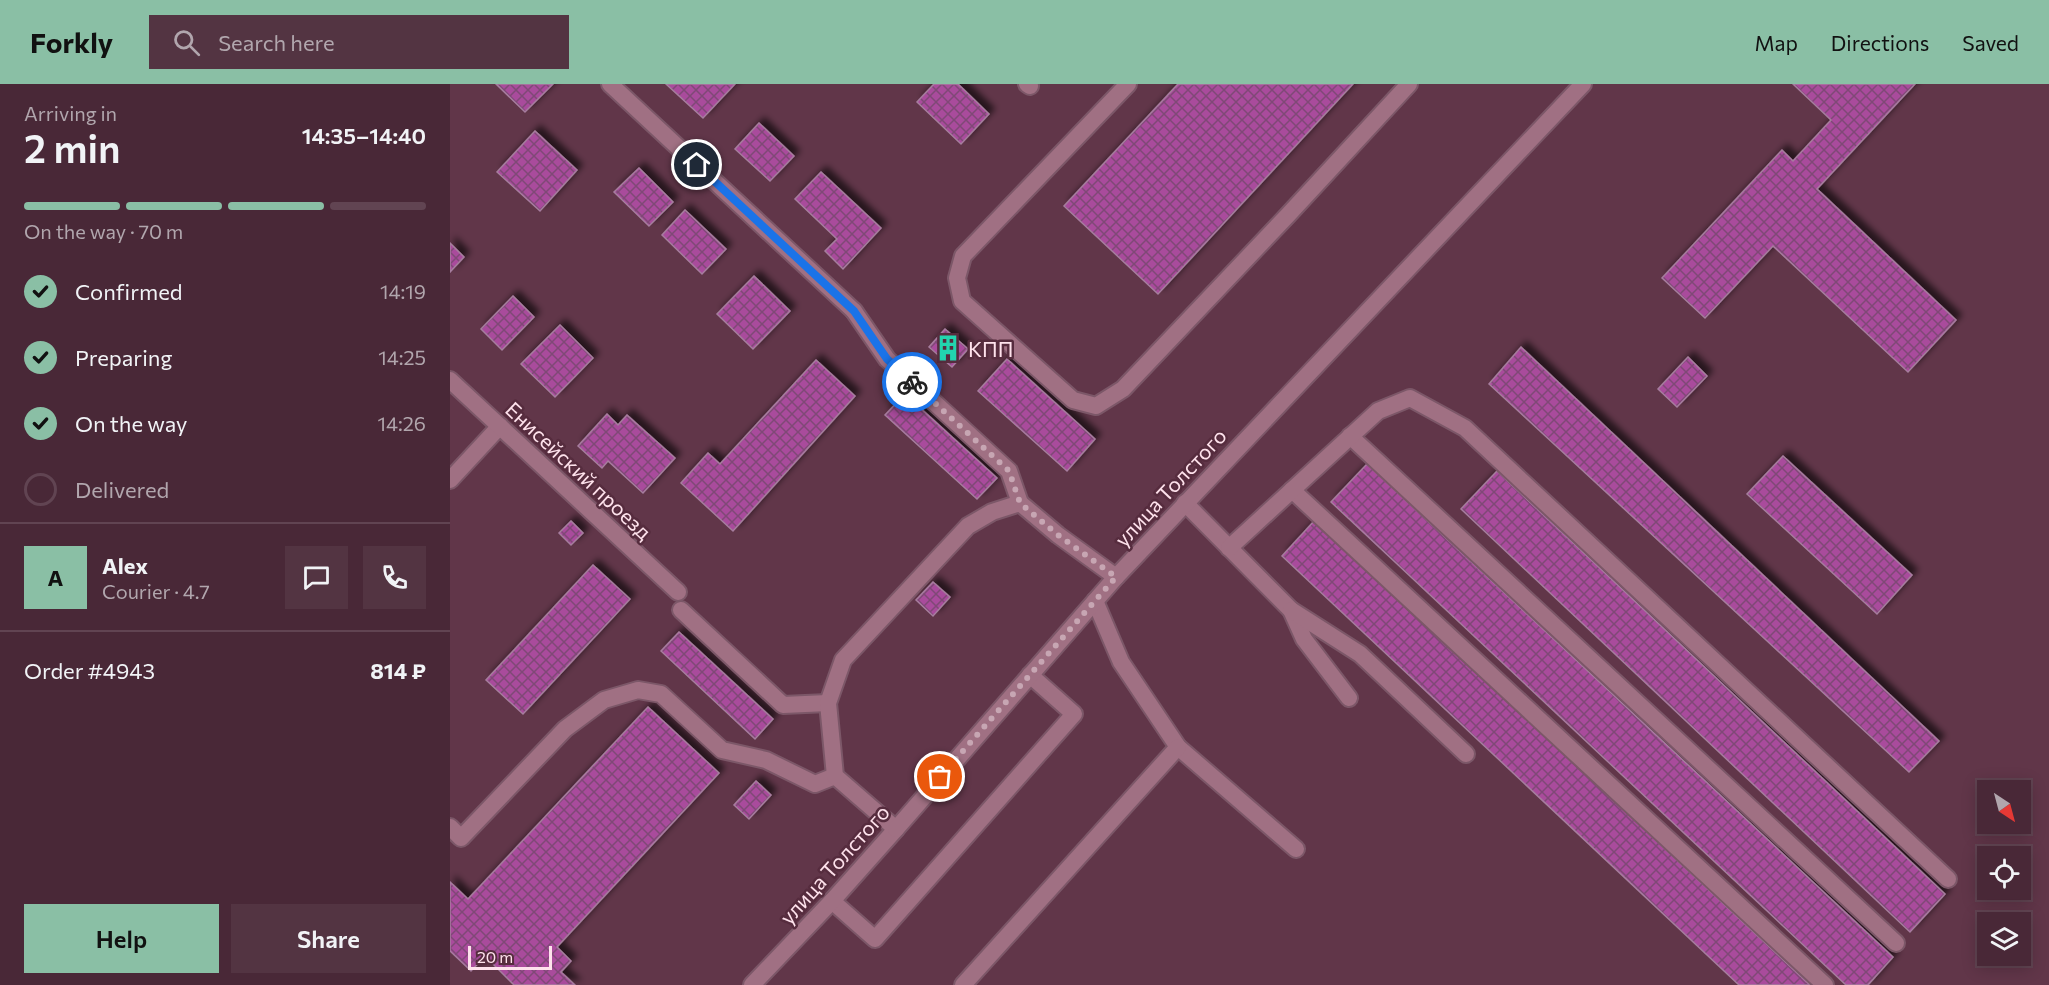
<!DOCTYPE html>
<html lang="en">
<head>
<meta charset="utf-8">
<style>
	:root { --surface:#492837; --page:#533442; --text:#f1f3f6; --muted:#b1a6ad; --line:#614452; --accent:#8abfa5 }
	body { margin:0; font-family:Commissioner,sans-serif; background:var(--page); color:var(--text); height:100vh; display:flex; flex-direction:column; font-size:22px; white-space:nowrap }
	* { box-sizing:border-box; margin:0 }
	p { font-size:20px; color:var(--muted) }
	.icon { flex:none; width:33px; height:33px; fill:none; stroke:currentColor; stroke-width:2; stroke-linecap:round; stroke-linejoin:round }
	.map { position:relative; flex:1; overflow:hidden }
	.panel { display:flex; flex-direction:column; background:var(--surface); width:450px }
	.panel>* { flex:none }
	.needle { width:39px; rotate:144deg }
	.controls { position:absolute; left:1527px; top:696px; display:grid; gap:12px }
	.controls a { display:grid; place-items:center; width:54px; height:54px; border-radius:0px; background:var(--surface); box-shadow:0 3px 15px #0003,0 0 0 2px var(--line); font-size:30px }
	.scale { position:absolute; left:18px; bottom:15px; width:84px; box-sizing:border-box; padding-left:6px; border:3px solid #fee2ec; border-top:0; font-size:16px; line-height:21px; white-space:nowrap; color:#fee2ec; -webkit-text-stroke:4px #562c3e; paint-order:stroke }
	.pin { position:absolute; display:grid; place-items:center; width:51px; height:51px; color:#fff; margin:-26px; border:3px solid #fff; border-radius:50%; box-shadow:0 2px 6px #0007 }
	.courier { position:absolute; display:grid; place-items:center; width:60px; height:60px; margin:-30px; border:4px solid #1a73e8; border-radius:50%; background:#fff; color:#222; box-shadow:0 2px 8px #0007 }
	.head em { font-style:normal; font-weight:600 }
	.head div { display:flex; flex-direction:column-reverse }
	.head { display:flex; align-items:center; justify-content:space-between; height:102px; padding:0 24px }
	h1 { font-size:39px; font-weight:600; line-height:45px }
	.bar { display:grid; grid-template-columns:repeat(4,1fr); gap:9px 6px; align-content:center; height:72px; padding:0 24px }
	.bar i { height:8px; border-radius:4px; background:var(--line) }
	.bar .selected { background:var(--accent) }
	.bar p { grid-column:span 4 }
	.line { display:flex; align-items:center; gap:15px; padding:0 24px; border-top:2px solid var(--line) }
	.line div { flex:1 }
	.round { display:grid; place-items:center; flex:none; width:63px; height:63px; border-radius:0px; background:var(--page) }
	ol { padding:0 24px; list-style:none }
	li { display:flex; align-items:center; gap:18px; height:66px }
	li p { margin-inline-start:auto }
	li .icon { padding:6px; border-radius:50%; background:var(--accent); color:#111; stroke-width:4 }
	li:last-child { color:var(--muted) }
	li i { width:33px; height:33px; border:3px solid var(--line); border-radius:50% }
	.cta { display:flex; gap:12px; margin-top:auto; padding:12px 24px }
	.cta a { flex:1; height:69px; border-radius:0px; background:var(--accent); color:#111; font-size:24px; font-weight:600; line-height:69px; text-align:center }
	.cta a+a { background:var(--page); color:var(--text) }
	header { display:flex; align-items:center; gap:36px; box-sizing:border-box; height:84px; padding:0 30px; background:var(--accent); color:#111 }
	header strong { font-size:28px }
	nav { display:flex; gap:33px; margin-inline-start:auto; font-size:21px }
	.search { width:420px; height:54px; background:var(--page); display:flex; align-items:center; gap:15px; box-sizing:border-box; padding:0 21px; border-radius:0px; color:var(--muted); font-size:22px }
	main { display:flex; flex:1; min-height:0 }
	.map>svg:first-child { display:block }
</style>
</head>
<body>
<header>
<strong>Forkly</strong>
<div class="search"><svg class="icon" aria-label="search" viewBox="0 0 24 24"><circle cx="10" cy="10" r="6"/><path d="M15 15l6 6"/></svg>Search here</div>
<nav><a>Map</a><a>Directions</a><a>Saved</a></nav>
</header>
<main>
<section class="panel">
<div class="head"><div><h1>2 min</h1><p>Arriving in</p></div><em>14:35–14:40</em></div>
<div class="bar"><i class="selected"></i><i class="selected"></i><i class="selected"></i><i></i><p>On the way · 70 m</p></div>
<ol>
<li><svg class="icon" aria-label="check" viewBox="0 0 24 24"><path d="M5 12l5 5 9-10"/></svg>Confirmed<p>14:19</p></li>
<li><svg class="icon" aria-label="check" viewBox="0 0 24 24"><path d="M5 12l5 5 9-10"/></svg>Preparing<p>14:25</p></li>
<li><svg class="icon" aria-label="check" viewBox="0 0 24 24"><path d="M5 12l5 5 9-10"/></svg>On the way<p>14:26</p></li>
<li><i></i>Delivered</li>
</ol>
<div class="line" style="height:108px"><b class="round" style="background:var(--accent);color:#111">A</b><div><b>Alex</b><p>Courier · 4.7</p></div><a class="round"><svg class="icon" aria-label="chat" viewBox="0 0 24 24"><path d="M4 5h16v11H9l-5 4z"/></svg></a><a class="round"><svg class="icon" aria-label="phone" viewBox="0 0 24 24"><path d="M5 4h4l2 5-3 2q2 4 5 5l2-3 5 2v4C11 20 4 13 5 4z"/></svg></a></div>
<div class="line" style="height:78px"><div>Order #4943</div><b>814 ₽</b></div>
<div class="cta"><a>Help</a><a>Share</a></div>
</section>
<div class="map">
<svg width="1599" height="901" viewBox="0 0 1599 901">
	<defs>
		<pattern id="building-cross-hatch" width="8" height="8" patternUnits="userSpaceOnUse" patternTransform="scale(1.5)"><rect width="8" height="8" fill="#a94c9c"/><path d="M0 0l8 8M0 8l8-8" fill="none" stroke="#7f4876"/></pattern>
		<filter id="shadow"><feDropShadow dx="5.5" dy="-5.5" stdDeviation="3" flood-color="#0009"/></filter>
	</defs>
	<rect width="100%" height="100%" fill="#613649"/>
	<g fill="url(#building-cross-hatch)" stroke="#a67d9e" stroke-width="1.5" filter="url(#shadow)">
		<polygon points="46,0 103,0 75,28"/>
		<polygon points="216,0 285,0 253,34"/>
		<polygon points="484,0 508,0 539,30 511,60 467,18"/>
		<polygon points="728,0 903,0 708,210 614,122"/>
		<polygon points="1343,0 1465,0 1367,105 1506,236 1458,288 1323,162 1255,234 1212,194 1332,66 1343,77 1381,36"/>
		<polygon points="309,39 344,72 320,97 285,65"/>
		<polygon points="85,47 127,86 90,127 47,88"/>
		<polygon points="189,84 223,118 199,142 164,108"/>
		<polygon points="371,88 431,144 393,185 375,167 387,155 345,115"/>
		<polygon points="235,126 276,165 252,190 212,151"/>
		<polygon points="0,159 14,173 0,188"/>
		<polygon points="304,192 340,227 303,265 267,230"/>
		<polygon points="63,212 84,233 52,266 31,245"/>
		<polygon points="110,241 143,274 105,313 71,280"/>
		<polygon points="495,245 518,265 502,283 479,263"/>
		<polygon points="1071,263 1489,657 1459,688 1039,300"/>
		<polygon points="1238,273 1257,292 1227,323 1208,305"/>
		<polygon points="557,275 645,355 617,387 528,307"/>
		<polygon points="366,276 405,312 283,447 231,399 258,369 270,380"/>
		<polygon points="455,310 547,394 527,415 435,331"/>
		<polygon points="157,330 168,341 177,331 225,374 193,409 158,377 152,384 128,362"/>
		<polygon points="1333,372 1462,491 1427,530 1297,410"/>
		<polygon points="917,380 1443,873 1418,901 1396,901 881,418"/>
		<polygon points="1047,387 1495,810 1460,848 1011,425"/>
		<polygon points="865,436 1360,901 1289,901 832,472"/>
		<polygon points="121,437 133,449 121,461 109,449"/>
		<polygon points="143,481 180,515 73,630 36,596"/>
		<polygon points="483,498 500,513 483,532 466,516"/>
		<polygon points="229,548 323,635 305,655 211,567"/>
		<polygon points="198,623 269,689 107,863 121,877 111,888 125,901 64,901 35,872 21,887 0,867 0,798 18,815"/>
		<polygon points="306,697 321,711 299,735 284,721"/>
	</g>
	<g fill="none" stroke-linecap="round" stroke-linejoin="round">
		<g stroke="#7c5768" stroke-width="20">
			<g id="service">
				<polyline points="678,0 513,172 507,194 512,217 623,316 646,322 673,305 838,131 959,0"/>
				<polyline points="404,227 437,275 559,387 570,419"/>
				<polyline points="900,352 1446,859"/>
				<polyline points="0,396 50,342"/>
				<polyline points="842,406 1375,901"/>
				<polyline points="735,419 841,526 854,555 899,614"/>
				<polyline points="779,464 928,327 960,314 1015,344 1498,795"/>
				<polyline points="645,517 671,578 728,663 846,765"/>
				<polyline points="231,526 333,621 378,619"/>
				<polyline points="841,526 910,570 1016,670"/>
				<polyline points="0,743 11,754 115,645 154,616 188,606 211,610 272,666 316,676 365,700 385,692"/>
				<polyline points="382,817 425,855 624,630 580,591"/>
				<polyline points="302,901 382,817 446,745 385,692 378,619 393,576 518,442 542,428 570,419 608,451 666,493"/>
				<polyline points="513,901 728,663"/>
			</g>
		</g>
		<g stroke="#7c5768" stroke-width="20">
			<g id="minor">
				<polyline points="160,0 404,227"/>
				<polyline points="577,0 580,2"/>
				<polyline points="0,296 228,508"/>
				<polyline points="446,745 666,493 1133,0"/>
			</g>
		</g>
		<use href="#service" stroke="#a07083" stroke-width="16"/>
		<use href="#minor" stroke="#a07083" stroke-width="16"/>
	</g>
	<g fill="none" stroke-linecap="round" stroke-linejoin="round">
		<polyline stroke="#c7a6b3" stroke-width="6" stroke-dasharray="0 10.8" points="462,298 559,387 570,419 608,451 666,493 490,693"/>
		<polyline stroke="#1a73e8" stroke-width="8" points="247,81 404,227 437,275 462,298"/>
	</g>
	<defs>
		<g id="building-bare" transform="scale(2.07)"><path d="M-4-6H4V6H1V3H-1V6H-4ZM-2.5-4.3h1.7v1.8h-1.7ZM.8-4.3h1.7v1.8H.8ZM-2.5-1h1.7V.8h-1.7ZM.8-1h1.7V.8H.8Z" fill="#22d5af" stroke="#562c3e" stroke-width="2.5" paint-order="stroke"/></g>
	</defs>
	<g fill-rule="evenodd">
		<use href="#building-bare" x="498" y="264"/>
	</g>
	<g text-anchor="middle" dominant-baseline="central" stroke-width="5" stroke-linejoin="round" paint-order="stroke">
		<g font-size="21" fill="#fee2ec" stroke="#562c3e" text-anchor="start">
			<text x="518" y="264">КПП</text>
		</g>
		<g font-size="21" fill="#fee2ec" stroke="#562c3e">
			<text transform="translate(129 386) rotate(43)">Енисейский проезд</text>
			<text transform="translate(720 403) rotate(-47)">улица Толстого</text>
			<text transform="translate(384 780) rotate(-48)">улица Толстого</text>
		</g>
	</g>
</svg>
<div class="controls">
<a><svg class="needle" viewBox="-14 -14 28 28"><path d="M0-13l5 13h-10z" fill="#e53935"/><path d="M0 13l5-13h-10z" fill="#b1a6ad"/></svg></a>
<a><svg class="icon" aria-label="locate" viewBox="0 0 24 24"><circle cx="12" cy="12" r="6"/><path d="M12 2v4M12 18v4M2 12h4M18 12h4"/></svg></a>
<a><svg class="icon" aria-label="layers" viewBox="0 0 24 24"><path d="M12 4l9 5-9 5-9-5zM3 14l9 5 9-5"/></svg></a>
</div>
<div class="scale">20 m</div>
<div class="pin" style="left:490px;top:693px;background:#ea580c"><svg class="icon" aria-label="bag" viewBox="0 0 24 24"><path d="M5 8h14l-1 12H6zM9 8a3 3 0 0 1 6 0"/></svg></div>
<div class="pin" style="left:247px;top:81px;background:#1f2937"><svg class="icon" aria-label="home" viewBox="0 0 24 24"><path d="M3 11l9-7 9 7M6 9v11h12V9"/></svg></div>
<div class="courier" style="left:462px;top:298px"><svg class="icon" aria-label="bike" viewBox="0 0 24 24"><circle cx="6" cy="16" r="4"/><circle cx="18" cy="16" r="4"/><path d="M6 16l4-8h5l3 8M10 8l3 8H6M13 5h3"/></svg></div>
</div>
</main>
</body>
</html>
